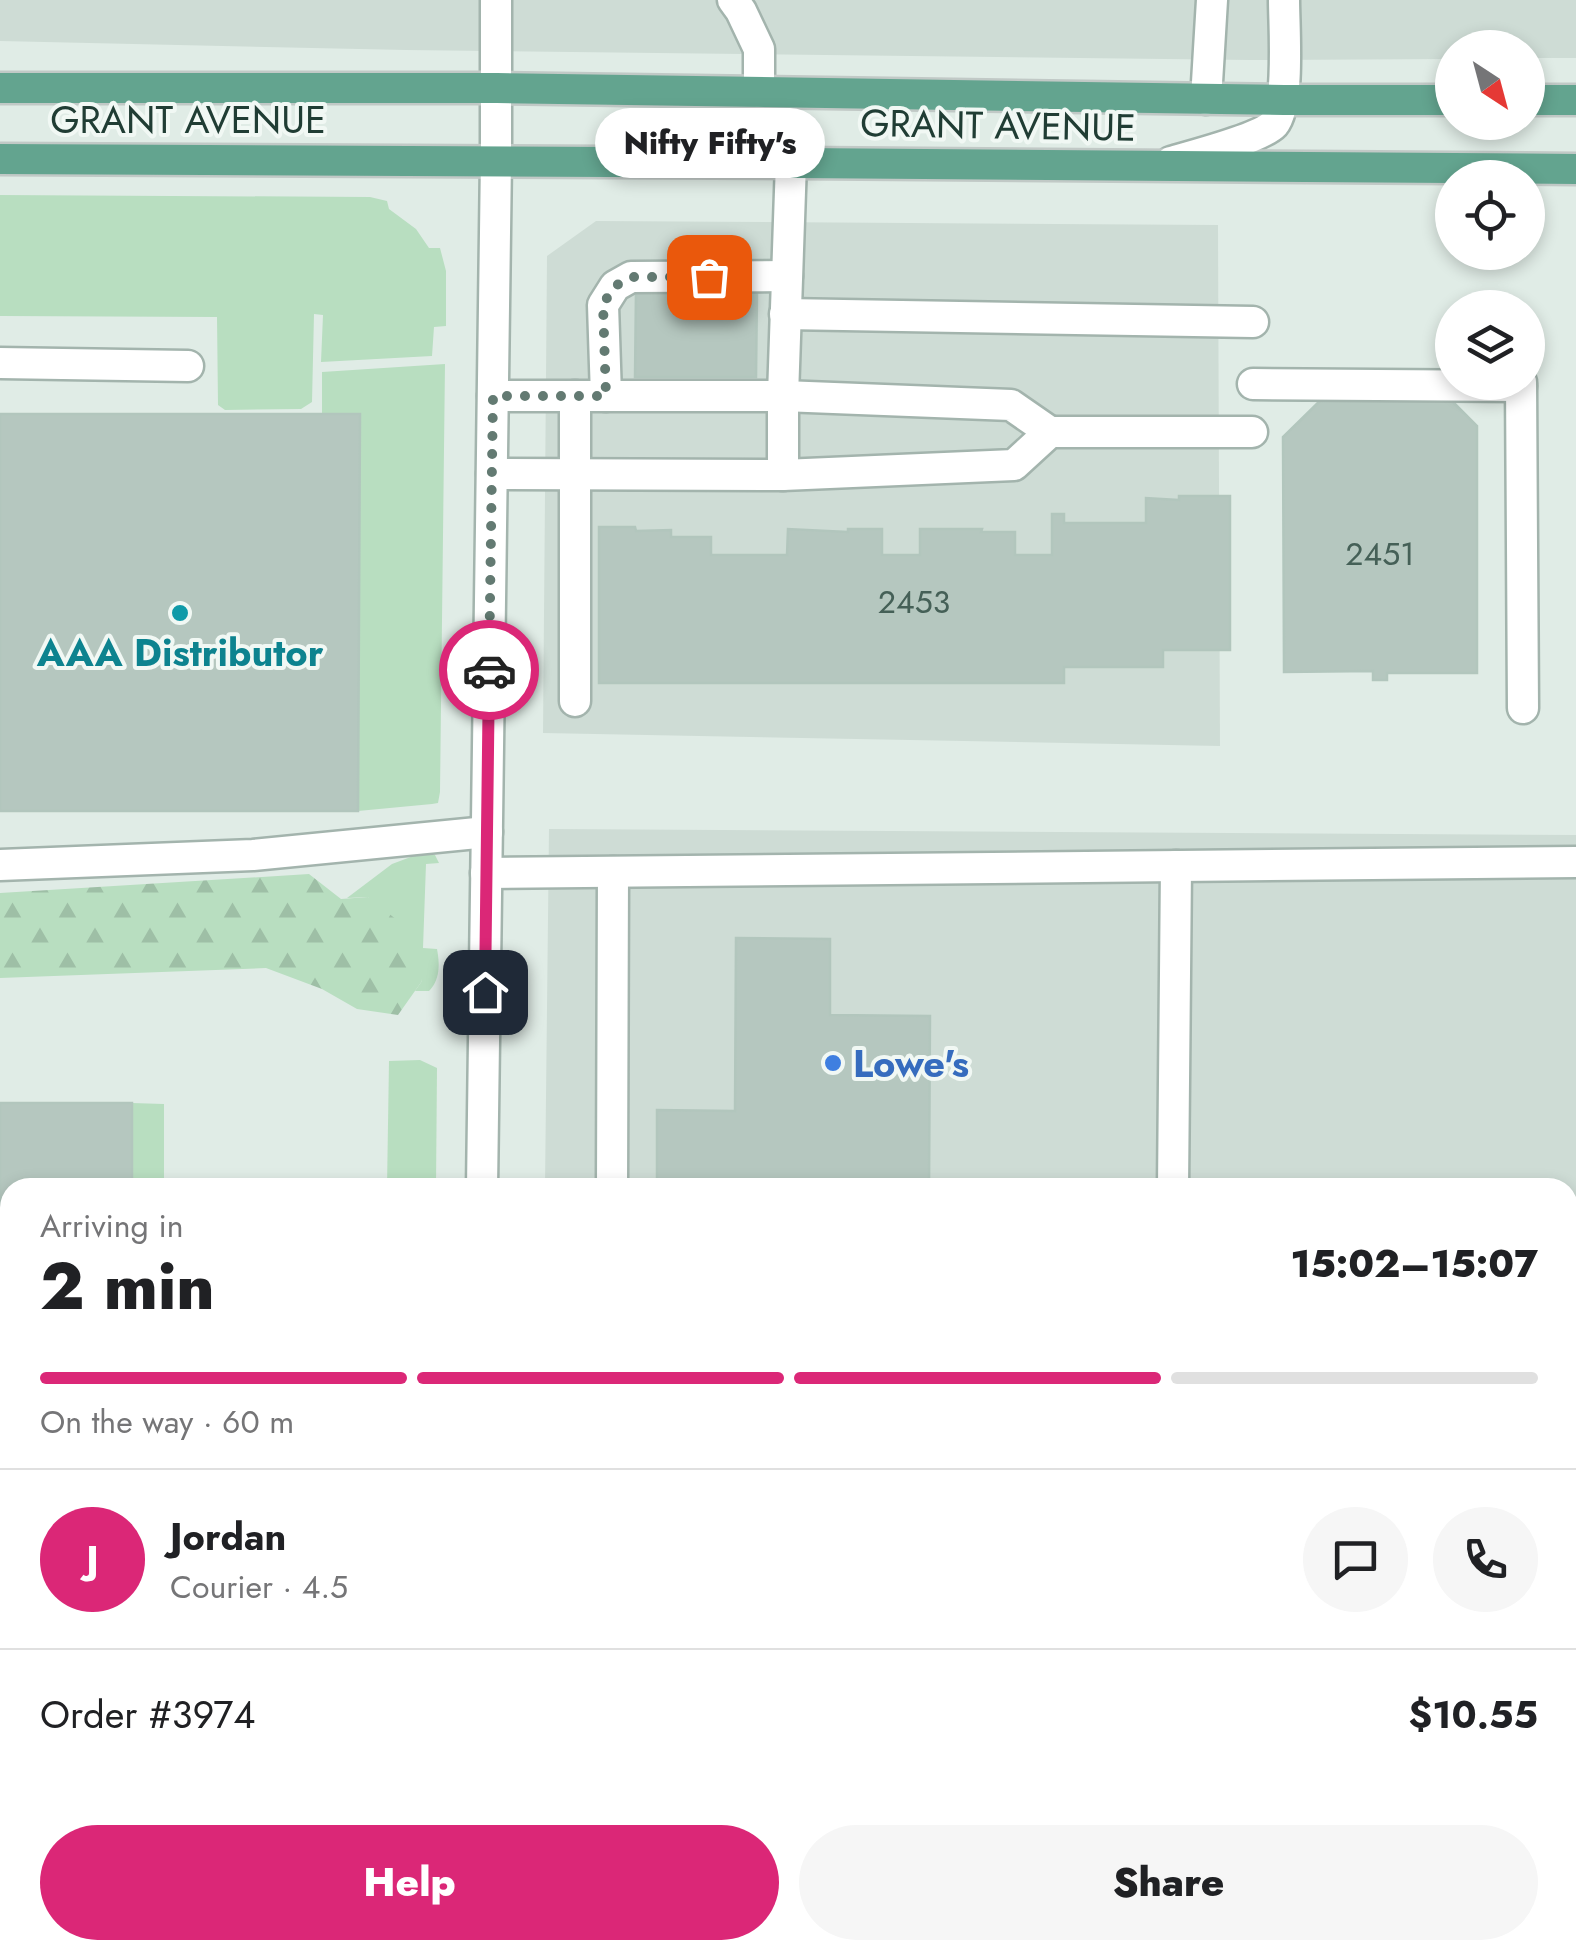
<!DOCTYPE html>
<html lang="en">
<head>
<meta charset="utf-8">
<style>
	:root { --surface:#fff; --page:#f6f6f6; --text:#202124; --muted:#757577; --line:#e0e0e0; --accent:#db2777 }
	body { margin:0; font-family:Jost,sans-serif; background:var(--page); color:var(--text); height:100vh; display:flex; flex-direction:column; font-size:38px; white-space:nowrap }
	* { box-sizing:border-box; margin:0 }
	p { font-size:32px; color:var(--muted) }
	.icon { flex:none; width:55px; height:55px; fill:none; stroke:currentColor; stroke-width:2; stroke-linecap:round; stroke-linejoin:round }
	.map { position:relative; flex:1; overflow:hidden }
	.side { position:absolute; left:0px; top:1178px; width:1578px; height:782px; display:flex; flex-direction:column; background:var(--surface); border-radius:30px 30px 0 0; box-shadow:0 5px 15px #0003 }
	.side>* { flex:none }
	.needle { width:65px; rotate:144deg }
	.fabs { position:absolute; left:1435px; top:30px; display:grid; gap:20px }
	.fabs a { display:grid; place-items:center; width:110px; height:110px; border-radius:50%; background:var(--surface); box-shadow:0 5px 15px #0003; font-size:50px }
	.pin { position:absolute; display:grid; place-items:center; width:85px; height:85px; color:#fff; margin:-42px; border-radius:20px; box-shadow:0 5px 15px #0006 }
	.courier { position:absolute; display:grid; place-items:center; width:100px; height:100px; margin:-50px; border:8px solid #db2777; border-radius:50%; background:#fff; color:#222; box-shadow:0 2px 12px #0007 }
	.bubble { position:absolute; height:70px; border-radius:35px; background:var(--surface); box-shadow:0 5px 15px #0003; font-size:32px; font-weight:800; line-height:70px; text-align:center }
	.summary em { font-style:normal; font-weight:800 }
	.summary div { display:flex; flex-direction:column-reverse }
	.summary { display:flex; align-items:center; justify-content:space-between; height:170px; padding:0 40px }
	h1 { font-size:65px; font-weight:800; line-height:75px }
	.bar { display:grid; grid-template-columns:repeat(4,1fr); gap:15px 10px; align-content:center; height:120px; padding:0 40px }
	.bar i { height:12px; border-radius:8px; background:var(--line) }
	.bar .active { background:var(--accent) }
	.bar p { grid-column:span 4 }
	.line { display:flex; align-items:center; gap:25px; padding:0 40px; border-top:2px solid var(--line) }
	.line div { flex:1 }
	.round { display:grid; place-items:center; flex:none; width:105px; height:105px; border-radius:52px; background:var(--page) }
	.button { display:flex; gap:20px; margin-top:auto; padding:20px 40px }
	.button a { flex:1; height:115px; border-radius:60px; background:var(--accent); color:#fff; font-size:40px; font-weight:800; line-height:115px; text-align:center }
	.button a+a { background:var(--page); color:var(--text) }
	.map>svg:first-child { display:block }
</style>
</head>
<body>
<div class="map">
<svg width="1576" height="1958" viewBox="0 0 1576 1958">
	<defs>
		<pattern id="forest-firs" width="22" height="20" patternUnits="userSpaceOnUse" patternTransform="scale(2.5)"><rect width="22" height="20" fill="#b8dec0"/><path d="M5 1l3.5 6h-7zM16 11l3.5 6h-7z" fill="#9ebfa6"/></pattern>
	</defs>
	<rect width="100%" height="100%" fill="#e0ece6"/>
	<g fill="#cedcd5">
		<polygon points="0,0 1576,0 1576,58 1528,58 1528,48 1452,48 1452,59 1250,60 406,50 0,41"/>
		<polygon points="596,221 1218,225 1220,746 543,733 547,256"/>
		<polygon points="549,829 1576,835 1576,1958 537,1958 537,1950 1568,1950 1568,1188 545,1187"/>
	</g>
	<g fill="#b8dec0">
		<polygon points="0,195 370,197 387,201 389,209 416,229 429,248 440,248 446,271 446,326 434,327 432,356 321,362 323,315 314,314 312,402 301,409 225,410 218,405 217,317 0,316"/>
		<polygon points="445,364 440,792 438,803 432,804 358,811 360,414 322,414 322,372"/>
		<path d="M 416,855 L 435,855 L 439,863 L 426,864 L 423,948 L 437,949 C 440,965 440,980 429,991 L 415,991 L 422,981 L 368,897 L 347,898 L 392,864 Z"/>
		<polygon points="420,1060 437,1068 436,1187 387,1187 389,1061"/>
		<polygon points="132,1103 164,1104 164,1187 132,1188"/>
		<rect x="320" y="1950" width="109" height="8"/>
	</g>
	<polygon fill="url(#forest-firs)" points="309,874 341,899 368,897 402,924 422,981 398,1015 357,1009 322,989 266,968 0,978 0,893"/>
	<g fill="#b5c7bf" stroke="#b2c6bd" stroke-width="2.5">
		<polygon points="636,291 757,292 756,377 635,377"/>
		<polygon points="1440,389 1477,426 1477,673 1387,673 1387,680 1373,680 1373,671 1284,672 1283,437 1331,390"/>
		<polygon points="0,414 360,414 358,811 0,811"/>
		<polygon points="1179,496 1230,496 1230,650 1163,650 1163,667 1064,667 1064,683 599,683 599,527 635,527 636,531 671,530 671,537 711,537 711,555 787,555 788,529 848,532 848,529 882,529 882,555 920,555 920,529 982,529 981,532 1015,532 1015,555 1052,555 1052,514 1064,514 1064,523 1146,523 1146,498 1179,500"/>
		<polygon points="736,938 830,939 830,1015 930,1016 929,1188 657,1188 657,1110 735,1111"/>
		<polygon points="0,1103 132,1103 132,1188 10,1188 10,1447 0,1447"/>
		<polygon points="0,1765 10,1765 10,1950 154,1950 154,1958 0,1958"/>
		<rect x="728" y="1950" width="374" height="8"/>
	</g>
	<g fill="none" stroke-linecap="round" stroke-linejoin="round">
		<g stroke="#a3b4ad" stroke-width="35">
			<g id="minor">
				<polyline points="733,0 741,11 759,49 759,92"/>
				<polyline points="1206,99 1212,0"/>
				<path d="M 1171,162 C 1192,156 1261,138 1274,124 C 1290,105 1284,27 1284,0"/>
				<polyline points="785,314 1253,322"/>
				<polyline points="0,363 188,366"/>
				<polyline points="1521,382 1523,708"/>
				<polyline points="1253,384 1521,386"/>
				<polyline points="493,396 783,396 1011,405 1050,432"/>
				<polyline points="575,396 575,701"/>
				<polyline points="606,396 603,305 615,286 631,277 787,276"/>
				<polyline points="492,474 783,475 1014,465 1050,432 1252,432"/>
				<polyline points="783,475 783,396 791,162"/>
				<polyline points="0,865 253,855 487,832"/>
				<polyline points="486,873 1576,862"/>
				<polyline points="482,1188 496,159 496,0"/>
				<polyline points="612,1188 613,872"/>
				<polyline points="1173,1188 1176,866"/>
				<polyline points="0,1601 10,1601"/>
				<polyline points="0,1693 10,1693"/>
				<polyline points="479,1958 479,1950"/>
				<polyline points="607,1958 608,1950"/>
				<polyline points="1132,1958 1132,1950"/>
				<polyline points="1196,1958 1196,1950"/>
			</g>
		</g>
		<g stroke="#c1c9c6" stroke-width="35">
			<g id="major">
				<polyline points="0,88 497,88 1284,100 1452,100"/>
				<polyline points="1528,100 1576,100"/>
				<path d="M 0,159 C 525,158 1051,167 1576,169"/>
			</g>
		</g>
		<use href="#minor" stroke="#fff" stroke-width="30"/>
		<use href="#major" stroke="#63a48f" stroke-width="30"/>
	</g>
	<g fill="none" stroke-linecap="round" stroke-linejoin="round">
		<polyline stroke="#637a72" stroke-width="10" stroke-dasharray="0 18" points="489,670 493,396 606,396 603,304 615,286 632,277 709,277"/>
		<polyline stroke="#db2777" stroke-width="12" points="485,992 489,670"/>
	</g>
	<circle fill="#0f9aa8" stroke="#f1f8f4" stroke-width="4" cx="180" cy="613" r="10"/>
	<circle fill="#3f7fe0" stroke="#f1f8f4" stroke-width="4" cx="833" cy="1063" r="10"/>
	<g text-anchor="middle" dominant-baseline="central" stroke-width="8" stroke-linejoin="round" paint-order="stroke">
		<g font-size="32" fill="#456057">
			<text x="1380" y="554">2451</text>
			<text x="914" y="602">2453</text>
		</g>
		<g font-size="38" fill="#203d34" stroke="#f1f8f4">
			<text x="188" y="119">GRANT AVENUE</text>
			<text transform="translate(998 125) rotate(1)">GRANT AVENUE</text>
		</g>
		<g font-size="38" font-weight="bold" fill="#0d838f" stroke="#f1f8f4">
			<text x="180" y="652">AAA Distributor</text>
		</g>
		<g font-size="38" font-weight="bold" fill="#366cbe" stroke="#f1f8f4" text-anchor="start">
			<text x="853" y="1063">Lowe's</text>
		</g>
	</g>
</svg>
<div class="fabs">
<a><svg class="needle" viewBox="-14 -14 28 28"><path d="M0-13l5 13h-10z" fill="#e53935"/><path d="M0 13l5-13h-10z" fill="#757577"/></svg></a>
<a><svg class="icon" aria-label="locate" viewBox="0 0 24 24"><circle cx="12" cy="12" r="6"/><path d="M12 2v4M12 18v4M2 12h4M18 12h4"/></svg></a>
<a><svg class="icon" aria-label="layers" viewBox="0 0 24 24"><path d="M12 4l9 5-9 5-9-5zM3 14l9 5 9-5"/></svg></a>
</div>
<div class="pin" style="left:709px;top:277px;background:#ea580c"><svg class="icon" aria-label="bag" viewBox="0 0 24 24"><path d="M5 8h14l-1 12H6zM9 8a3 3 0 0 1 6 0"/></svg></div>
<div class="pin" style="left:485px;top:992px;background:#1f2937"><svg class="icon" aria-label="home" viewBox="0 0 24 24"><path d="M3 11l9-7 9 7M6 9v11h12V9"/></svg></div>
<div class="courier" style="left:489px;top:670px"><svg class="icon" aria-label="car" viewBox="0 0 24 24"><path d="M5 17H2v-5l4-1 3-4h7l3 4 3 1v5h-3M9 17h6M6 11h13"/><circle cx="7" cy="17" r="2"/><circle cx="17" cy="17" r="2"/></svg></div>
<div class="bubble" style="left:595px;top:108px;width:230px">Nifty Fifty's</div>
<section class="side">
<div class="summary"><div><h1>2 min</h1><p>Arriving in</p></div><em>15:02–15:07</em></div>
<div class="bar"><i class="active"></i><i class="active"></i><i class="active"></i><i></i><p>On the way · 60 m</p></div>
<div class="line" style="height:180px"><b class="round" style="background:var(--accent);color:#fff">J</b><div><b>Jordan</b><p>Courier · 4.5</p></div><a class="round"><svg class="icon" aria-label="chat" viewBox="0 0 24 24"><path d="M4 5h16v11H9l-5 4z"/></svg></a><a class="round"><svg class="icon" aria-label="phone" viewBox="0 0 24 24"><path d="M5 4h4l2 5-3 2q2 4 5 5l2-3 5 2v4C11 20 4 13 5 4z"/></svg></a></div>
<div class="line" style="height:130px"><div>Order #3974</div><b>$10.55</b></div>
<div class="button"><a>Help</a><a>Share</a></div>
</section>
</div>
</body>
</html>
